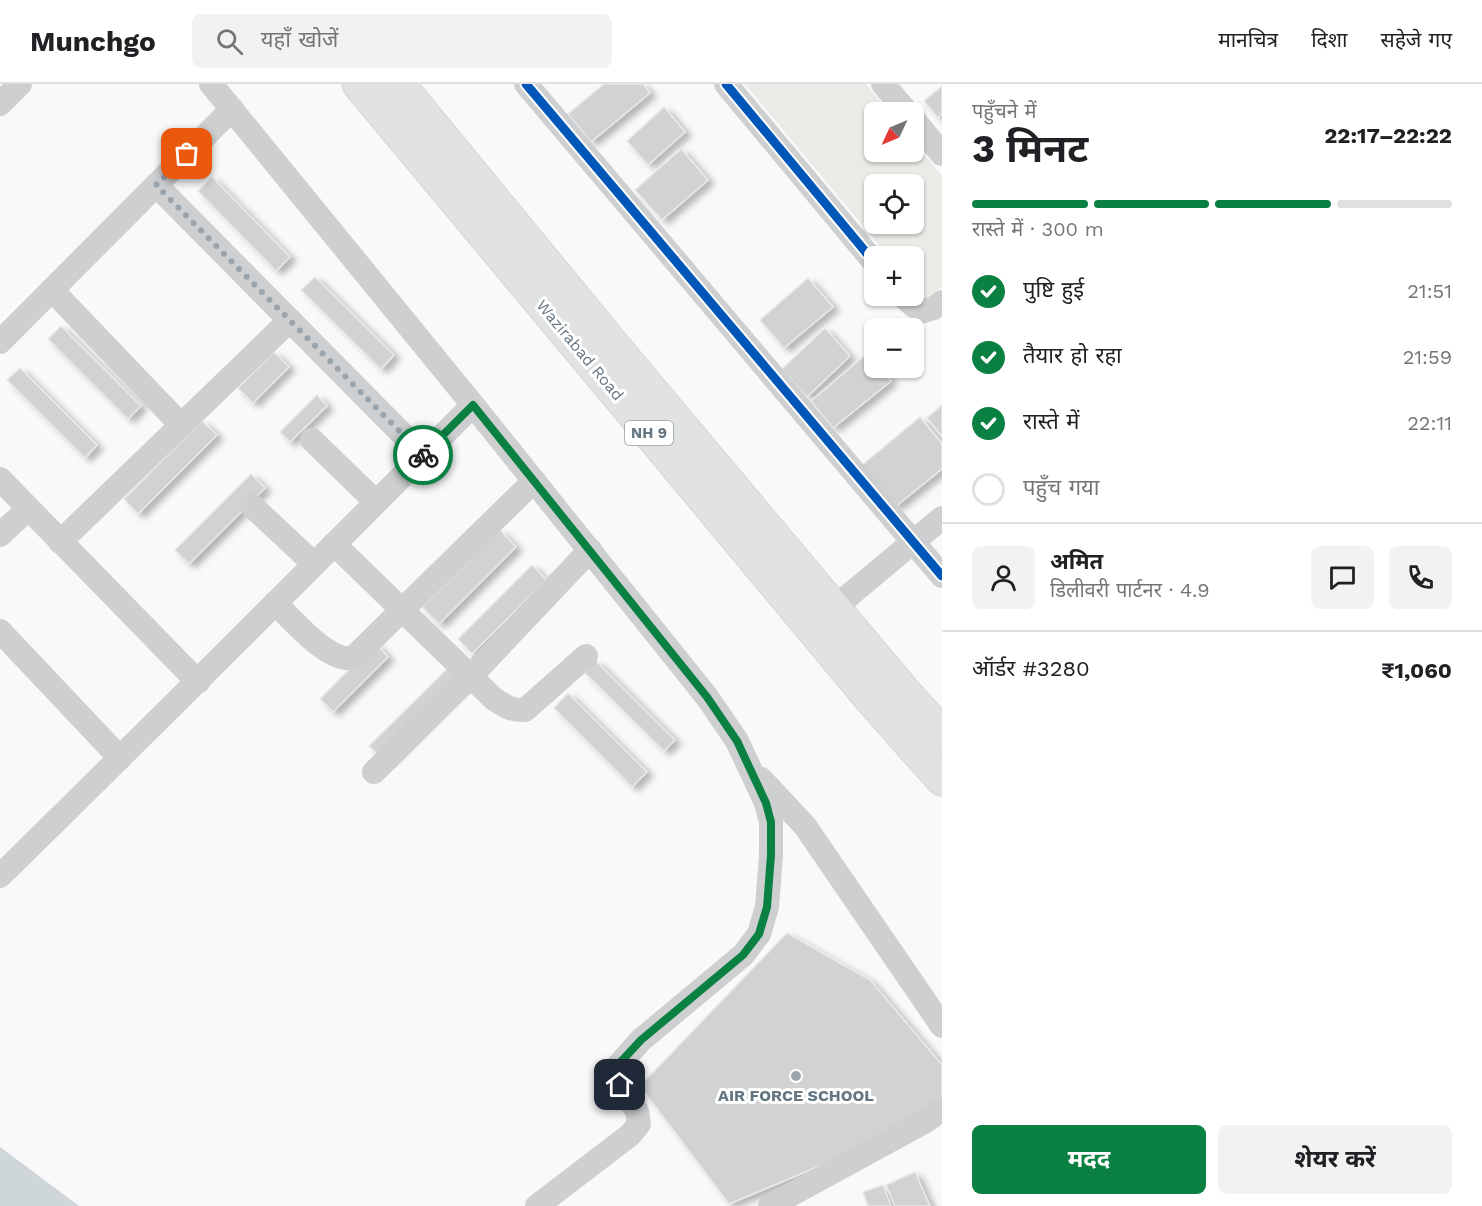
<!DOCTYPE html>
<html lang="hi">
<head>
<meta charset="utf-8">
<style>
	:root { --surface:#fff; --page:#f2f2f2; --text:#202124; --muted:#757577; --line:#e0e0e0; --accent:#0b8043 }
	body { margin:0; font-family:"Work Sans","Noto Sans Devanagari",sans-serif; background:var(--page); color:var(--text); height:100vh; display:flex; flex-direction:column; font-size:22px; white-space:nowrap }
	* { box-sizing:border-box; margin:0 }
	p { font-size:20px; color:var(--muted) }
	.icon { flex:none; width:33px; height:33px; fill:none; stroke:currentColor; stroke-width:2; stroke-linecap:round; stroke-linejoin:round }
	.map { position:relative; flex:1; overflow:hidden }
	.details { display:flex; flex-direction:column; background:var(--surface); width:540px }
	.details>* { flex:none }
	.needle { width:39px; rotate:226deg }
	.buttons { position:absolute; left:864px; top:18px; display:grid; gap:12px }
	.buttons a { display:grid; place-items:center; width:60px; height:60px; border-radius:9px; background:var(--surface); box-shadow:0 2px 4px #0004; font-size:30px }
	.pin { position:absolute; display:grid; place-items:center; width:51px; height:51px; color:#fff; margin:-26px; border-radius:12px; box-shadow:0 3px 9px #0006 }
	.courier { position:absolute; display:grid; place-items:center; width:60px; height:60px; margin:-30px; border:4px solid #0b8043; border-radius:50%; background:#fff; color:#222; box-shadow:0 2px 8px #0007 }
	.head em { font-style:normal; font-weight:700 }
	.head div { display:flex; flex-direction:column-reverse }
	.head { display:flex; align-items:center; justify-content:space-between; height:102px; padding:0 30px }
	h1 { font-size:39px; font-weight:700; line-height:45px }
	.bar { display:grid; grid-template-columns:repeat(4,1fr); gap:9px 6px; align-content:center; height:72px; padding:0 30px }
	.bar i { height:8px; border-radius:4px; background:var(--line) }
	.bar .on { background:var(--accent) }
	.bar p { grid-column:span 4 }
	.line { display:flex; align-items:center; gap:15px; padding:0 30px; border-top:2px solid var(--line) }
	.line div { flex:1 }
	.round { display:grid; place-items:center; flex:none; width:63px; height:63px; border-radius:9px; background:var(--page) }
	ol { padding:0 30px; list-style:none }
	li { display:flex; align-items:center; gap:18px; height:66px }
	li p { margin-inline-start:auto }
	li .icon { padding:6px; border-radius:50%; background:var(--accent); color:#fff; stroke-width:4 }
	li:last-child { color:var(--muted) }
	li i { width:33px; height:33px; border:3px solid var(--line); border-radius:50% }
	.action { display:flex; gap:12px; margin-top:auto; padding:12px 30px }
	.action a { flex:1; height:69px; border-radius:9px; background:var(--accent); color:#fff; font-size:24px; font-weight:700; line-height:69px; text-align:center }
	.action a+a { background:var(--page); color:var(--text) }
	header { display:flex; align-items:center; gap:36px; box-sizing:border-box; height:84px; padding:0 30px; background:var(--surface); border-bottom:2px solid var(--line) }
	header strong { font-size:28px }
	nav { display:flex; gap:33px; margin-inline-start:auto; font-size:21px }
	.search { width:420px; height:54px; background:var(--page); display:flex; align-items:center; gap:15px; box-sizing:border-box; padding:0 21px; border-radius:9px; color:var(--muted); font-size:22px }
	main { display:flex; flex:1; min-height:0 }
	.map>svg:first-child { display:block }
</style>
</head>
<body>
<header>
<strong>Munchgo</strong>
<div class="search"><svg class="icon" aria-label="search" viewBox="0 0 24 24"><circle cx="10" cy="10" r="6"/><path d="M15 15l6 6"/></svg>यहाँ खोजें</div>
<nav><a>मानचित्र</a><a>दिशा</a><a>सहेजे गए</a></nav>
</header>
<main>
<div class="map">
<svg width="942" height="1122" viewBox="0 0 942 1122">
	<defs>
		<filter id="shadow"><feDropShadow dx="6" dy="4" stdDeviation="3" flood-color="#0004"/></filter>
	</defs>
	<rect width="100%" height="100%" fill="#f9f9f9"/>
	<path fill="#e8ebe6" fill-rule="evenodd" d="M 745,0 L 866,0 L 889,28 L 874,28 L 874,68 L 914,68 L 914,58 L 942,92 L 942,202 L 924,217 L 914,204 L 914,172 L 888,172 ZM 874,100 L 914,100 L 914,140 L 874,140 Z"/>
	<polygon fill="#ced6d9" points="0,1063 79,1122 0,1122"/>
	<g fill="#d0d2d3" stroke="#e8e8e8" stroke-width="1.5" filter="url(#shadow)">
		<polygon points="604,0 643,0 650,9 591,58 568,30"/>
		<polygon points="942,2 942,30 938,34 924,17"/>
		<polygon points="664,23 685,48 648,81 627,57"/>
		<polygon points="681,65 708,96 662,136 635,106"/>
		<polygon points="212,93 290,173 276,187 198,107"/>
		<polygon points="315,193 394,271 381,285 301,206"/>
		<polygon points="808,194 833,223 784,264 760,236"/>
		<polygon points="61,242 141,322 128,335 48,255"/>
		<polygon points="825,244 850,272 807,313 782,285"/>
		<polygon points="274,268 289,283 253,319 238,304"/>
		<polygon points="868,269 874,277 874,284 880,284 891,297 833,344 811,317"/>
		<polygon points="20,284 97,361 85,374 7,296"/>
		<polygon points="317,311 327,322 290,358 280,348"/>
		<polygon points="942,321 942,352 927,334"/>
		<polygon points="920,333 942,360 942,385 895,423 861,382"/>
		<polygon points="202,337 217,351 138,430 124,415"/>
		<polygon points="251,390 265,404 189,480 175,466"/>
		<polygon points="500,446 516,463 439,540 422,523"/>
		<polygon points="532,481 546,496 472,570 458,555"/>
		<polygon points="375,559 388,573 333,628 320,615"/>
		<polygon points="596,577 675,656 664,667 585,589"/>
		<polygon points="447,585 462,600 385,677 369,662"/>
		<polygon points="568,609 647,688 632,703 554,624"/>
		<polygon points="787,849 870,896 942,981 942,1019 926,1037 729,1120 640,1002"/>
		<polygon points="915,1088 930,1122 895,1122 886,1101"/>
		<polygon points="883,1101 891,1122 868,1122 863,1108"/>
	</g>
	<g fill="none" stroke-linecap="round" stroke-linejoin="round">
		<g stroke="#d5d6d6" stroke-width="35">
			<g id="highway">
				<polyline points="359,0 872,616 942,695"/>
				<polyline points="398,0 616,265 904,608 942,650"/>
			</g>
		</g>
		<g stroke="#cecfd0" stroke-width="24">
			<polyline points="211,0 473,321 707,613 737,657 766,719 771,738 771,771 767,823 759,850 743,871 641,956 617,983 620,1001 637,1027 639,1040 630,1051 537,1122"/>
			<polyline points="526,0 942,492"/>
			<polyline points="726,0 874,178"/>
			<polyline points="883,0 907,28"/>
			<polyline points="0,20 20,0"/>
			<polyline points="914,36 942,70"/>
			<polyline points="156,101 423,371"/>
			<polyline points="52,206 181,341"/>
			<polyline points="903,212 914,222 924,227 934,224 942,218"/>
			<polyline points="0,258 232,25"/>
			<polyline points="312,356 376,418"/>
			<polyline points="0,395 198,598"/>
			<polyline points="252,422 314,480"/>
			<polyline points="0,451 28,425"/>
			<polyline points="60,458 290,236"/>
			<path d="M 334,460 L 494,615 C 505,622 512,627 525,626 L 586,572"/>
			<path d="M 275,519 C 293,536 327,578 353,574 L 534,397"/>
			<polyline points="834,524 942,434"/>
			<polyline points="0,547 120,674"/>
			<polyline points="374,688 471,592 590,466"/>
			<polyline points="761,695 805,742 942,942"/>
			<path d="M 0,792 C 159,636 316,479 473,321"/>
			<polyline points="770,1122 926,1037 942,1025"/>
		</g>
		<use href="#highway" stroke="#e1e2e2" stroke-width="33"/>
		<g stroke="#fff" stroke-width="13">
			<g id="cycleway">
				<polyline points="526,0 942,492"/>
				<polyline points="726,0 874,178"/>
			</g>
		</g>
		<use href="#cycleway" stroke="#0057b8" stroke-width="9"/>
	</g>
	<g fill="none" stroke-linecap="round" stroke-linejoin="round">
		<polyline stroke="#99a4ac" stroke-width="6" stroke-dasharray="0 10.8" points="187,70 156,101 423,371"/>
		<polyline stroke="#0b8043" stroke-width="8" points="423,371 473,321 707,613 737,657 766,719 771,738 771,771 767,823 759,850 743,871 641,956 616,983 620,1001"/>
	</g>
	<circle fill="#99a4ac" stroke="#fff" stroke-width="2" cx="796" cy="992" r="6"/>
	<g text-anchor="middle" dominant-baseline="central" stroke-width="6" stroke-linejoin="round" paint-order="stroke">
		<rect fill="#fff" stroke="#939fa8" stroke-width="1.5" x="625" y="337" width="48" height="24" rx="4.5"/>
		<g font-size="15" font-weight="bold" fill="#657683">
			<text x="649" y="349">NH 9</text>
		</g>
		<g font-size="16" fill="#657683" stroke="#fff">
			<text transform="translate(580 266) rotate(50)">Wazirabad Road</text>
		</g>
		<g font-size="16" font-weight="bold" fill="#657683" stroke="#fff">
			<text x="796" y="1011">AIR FORCE SCHOOL</text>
		</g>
	</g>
</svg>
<div class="buttons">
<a><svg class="needle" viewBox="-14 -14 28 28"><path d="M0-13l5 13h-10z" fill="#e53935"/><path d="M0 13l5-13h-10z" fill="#757577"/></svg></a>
<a><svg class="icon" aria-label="locate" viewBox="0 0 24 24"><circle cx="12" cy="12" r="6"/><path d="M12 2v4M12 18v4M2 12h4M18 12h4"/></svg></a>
<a>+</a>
<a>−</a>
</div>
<div class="pin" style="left:187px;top:70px;background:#ea580c"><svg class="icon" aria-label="bag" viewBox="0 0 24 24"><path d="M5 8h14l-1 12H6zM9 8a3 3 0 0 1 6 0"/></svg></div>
<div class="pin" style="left:620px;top:1001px;background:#1f2937"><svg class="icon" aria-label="home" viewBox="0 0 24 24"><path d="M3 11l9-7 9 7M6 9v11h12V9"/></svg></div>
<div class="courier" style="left:423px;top:371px"><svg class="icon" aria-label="bike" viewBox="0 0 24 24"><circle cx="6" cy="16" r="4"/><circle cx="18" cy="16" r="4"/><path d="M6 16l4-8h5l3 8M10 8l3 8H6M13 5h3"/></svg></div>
</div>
<section class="details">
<div class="head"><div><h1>3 मिनट</h1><p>पहुँचने में</p></div><em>22:17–22:22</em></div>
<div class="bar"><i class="on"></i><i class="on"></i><i class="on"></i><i></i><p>रास्ते में · 300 m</p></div>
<ol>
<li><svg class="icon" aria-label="check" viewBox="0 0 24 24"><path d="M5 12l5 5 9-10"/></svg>पुष्टि हुई<p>21:51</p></li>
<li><svg class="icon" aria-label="check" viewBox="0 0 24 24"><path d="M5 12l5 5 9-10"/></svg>तैयार हो रहा<p>21:59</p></li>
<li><svg class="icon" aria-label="check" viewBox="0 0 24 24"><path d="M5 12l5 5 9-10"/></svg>रास्ते में<p>22:11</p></li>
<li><i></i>पहुँच गया</li>
</ol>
<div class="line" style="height:108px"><a class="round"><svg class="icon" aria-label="person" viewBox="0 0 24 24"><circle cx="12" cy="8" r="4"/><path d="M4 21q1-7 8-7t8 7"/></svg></a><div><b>अमित</b><p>डिलीवरी पार्टनर · 4.9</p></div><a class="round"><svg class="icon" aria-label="chat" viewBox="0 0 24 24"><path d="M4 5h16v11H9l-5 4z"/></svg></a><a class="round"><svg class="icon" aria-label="phone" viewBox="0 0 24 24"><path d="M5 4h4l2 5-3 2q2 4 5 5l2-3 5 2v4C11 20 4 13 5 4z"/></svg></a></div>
<div class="line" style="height:78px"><div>ऑर्डर #3280</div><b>₹1,060</b></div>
<div class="action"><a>मदद</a><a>शेयर करें</a></div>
</section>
</main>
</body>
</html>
